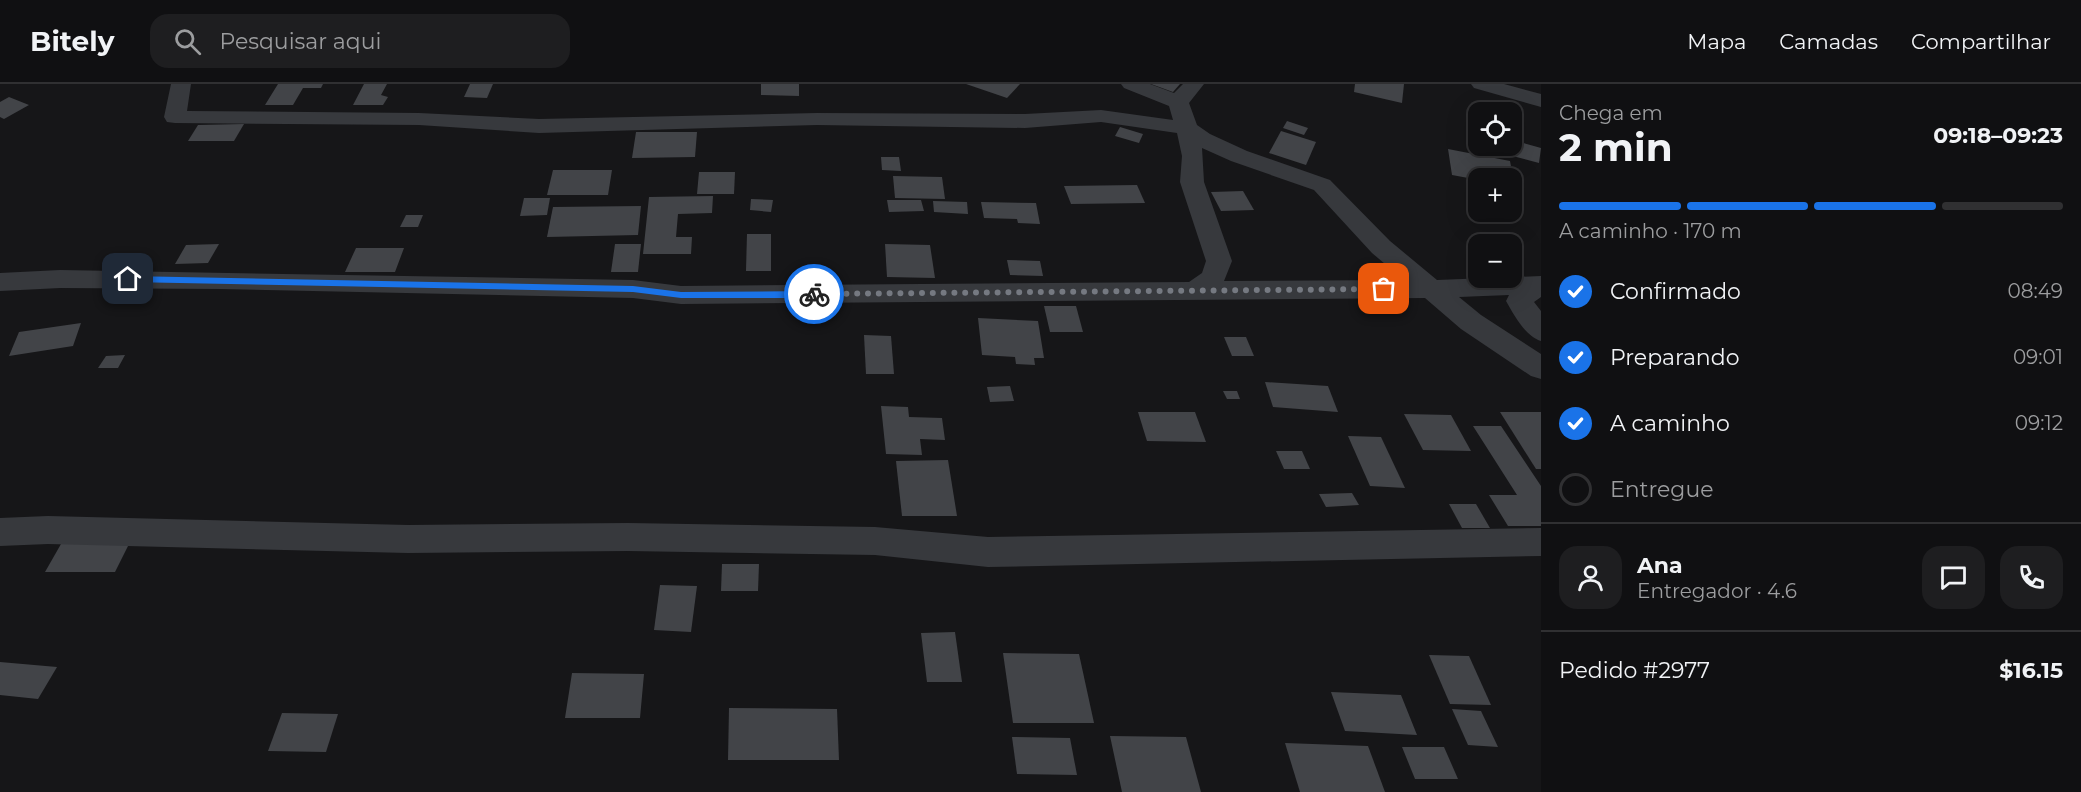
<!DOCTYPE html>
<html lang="pt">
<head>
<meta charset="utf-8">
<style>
	:root { --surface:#101012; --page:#1e1e20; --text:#f1f3f6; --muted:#9c9d9f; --line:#303032; --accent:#1a73e8 }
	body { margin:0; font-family:Montserrat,sans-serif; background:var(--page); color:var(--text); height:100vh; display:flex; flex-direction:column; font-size:22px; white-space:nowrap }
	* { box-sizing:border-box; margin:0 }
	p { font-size:20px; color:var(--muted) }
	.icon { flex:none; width:33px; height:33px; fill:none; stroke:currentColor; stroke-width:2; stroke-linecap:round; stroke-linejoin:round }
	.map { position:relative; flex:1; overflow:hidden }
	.panel { display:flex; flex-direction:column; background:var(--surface); width:540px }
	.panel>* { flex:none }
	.controls { position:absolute; left:1468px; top:18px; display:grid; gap:12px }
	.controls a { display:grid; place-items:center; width:54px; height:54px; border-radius:12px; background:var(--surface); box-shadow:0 6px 24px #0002,0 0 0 2px var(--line); font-size:30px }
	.pin { position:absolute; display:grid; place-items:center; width:51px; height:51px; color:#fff; margin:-26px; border-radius:12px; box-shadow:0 3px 9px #0006 }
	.courier { position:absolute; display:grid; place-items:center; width:60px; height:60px; margin:-30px; border:4px solid #1a73e8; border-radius:50%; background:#fff; color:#222; box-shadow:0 2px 8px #0007 }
	.summary em { font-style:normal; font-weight:700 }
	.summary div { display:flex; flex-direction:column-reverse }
	.summary { display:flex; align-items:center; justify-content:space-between; height:102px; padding:0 18px }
	h1 { font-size:39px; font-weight:700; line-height:45px }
	.bar { display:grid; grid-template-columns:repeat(4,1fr); gap:9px 6px; align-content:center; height:72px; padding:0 18px }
	.bar i { height:8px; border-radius:4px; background:var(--line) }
	.bar .selected { background:var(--accent) }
	.bar p { grid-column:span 4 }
	.line { display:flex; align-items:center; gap:15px; padding:0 18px; border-top:2px solid var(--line) }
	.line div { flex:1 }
	.round { display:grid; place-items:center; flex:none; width:63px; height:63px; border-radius:18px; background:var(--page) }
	ol { padding:0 18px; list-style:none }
	li { display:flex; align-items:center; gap:18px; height:66px }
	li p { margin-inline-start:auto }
	li .icon { padding:6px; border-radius:50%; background:var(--accent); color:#fff; stroke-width:4 }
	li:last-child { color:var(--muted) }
	li i { width:33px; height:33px; border:3px solid var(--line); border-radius:50% }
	header { display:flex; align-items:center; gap:36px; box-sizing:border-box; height:84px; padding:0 30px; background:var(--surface); border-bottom:2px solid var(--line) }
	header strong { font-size:28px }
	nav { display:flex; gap:33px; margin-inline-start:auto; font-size:21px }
	.search { width:420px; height:54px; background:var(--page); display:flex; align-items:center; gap:15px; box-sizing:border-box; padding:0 21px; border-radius:18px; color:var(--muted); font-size:22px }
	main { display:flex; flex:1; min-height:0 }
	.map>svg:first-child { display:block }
</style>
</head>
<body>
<header>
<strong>Bitely</strong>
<div class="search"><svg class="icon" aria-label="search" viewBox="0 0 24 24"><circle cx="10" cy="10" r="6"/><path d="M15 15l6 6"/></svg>Pesquisar aqui</div>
<nav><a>Mapa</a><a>Camadas</a><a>Compartilhar</a></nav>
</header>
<main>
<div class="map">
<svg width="1541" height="708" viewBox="0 0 1541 708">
	<rect width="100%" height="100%" fill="#161618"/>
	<g fill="#424448">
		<polygon points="278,0 323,0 321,4 303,4 293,21 265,21"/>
		<polygon points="364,0 387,0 381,11 388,13 383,21 353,21"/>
		<polygon points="470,0 493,0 487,14 464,13"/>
		<polygon points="761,0 799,0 799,12 761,11"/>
		<polygon points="966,0 1020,0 1007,14"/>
		<polygon points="1151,0 1180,0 1173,8"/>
		<polygon points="1355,0 1404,0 1402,19 1354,8"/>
		<polygon points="9,13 29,21 4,35 0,33 0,18"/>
		<polygon points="1287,37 1308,44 1304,51 1283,44"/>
		<polygon points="244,40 234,57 188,57 198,41"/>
		<polygon points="1120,43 1143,50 1139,59 1115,52"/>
		<polygon points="1281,47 1316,58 1306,81 1269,69"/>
		<polygon points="636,48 697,48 695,73 632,74"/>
		<polygon points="1512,56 1541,64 1539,79 1505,70 1507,62 1512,62"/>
		<polygon points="1448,65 1510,77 1515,103 1512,103 1512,94 1479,96 1452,91"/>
		<polygon points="881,73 899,73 901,87 882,86"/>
		<polygon points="553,86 612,86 608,111 547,111"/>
		<polygon points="699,88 735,88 734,110 697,110"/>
		<polygon points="893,92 942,93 945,115 895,114"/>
		<polygon points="1137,101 1145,119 1071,120 1064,102"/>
		<polygon points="1243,107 1254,126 1221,127 1211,108"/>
		<polygon points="713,112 712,129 678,130 676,153 692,153 691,170 643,170 649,113"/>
		<polygon points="524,114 550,114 547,131 520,132"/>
		<polygon points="751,115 773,116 771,128 750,126"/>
		<polygon points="887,116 921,116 924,127 889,128"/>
		<polygon points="933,117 967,118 968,130 934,128"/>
		<polygon points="981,118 1036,119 1040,140 1018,139 1017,135 984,134"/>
		<polygon points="641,122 638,151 547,153 553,123"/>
		<polygon points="406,131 423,131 418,143 400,143"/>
		<polygon points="747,150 771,150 771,187 746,187"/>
		<polygon points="219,160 208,179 175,180 186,161"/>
		<polygon points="615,160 641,160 638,188 611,188"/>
		<polygon points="885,160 930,161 935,194 887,193"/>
		<polygon points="356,164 404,164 395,188 345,188"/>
		<polygon points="1007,176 1040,177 1043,192 1010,191"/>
		<polygon points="1044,222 1076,222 1083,248 1050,248"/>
		<polygon points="978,234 1038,237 1044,274 1034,274 1035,281 1016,280 1015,273 982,271"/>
		<polygon points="81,239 73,262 9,272 19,248"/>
		<polygon points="864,251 891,252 894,290 866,290"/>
		<polygon points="1224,253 1246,253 1254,272 1232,272"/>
		<polygon points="125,271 118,284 98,284 106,272"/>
		<polygon points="1265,298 1328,302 1338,328 1273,323"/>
		<polygon points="1010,302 1014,317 990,318 987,303"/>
		<polygon points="1223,307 1237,307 1240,315 1227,315"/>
		<polygon points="881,322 908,323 909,333 942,334 945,356 920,355 922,371 886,370"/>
		<polygon points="1138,328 1195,328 1206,358 1147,357"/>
		<polygon points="1500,328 1541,328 1541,385 1536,385"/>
		<polygon points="1404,330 1451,331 1471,367 1423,366"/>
		<polygon points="1473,342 1501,342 1541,402 1541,442 1508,442 1489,411 1517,411"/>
		<polygon points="1348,352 1381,353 1405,404 1370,402"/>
		<polygon points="1276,367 1302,367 1310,385 1284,385"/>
		<polygon points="948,376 957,432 902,432 896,377"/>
		<polygon points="1352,409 1359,421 1326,423 1319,410"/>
		<polygon points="1449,420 1476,420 1490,444 1462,444"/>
		<polygon points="61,460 129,460 115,488 45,488"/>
		<polygon points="722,480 759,480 758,507 721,507"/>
		<polygon points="660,501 697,502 691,548 654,546"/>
		<polygon points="955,548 962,598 927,598 921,549"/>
		<polygon points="1003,569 1079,570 1094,639 1013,639"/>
		<polygon points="1429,571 1469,572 1491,621 1450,620"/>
		<polygon points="0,578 57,583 38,615 0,611"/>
		<polygon points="572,589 644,590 640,634 565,634"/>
		<polygon points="1331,608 1401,611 1417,651 1345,647"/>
		<polygon points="729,624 837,625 839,676 728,676"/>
		<polygon points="1452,625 1481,627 1498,663 1468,661"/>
		<polygon points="282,629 338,630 326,668 268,667"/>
		<polygon points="1110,652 1186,653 1201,708 1122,708"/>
		<polygon points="1012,653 1070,654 1077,691 1017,690"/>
		<polygon points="1285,659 1368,662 1385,708 1300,708"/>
		<polygon points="1402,663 1444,663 1458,695 1415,695"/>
	</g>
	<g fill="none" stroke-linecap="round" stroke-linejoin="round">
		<g fill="#37393d" fill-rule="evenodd">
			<path d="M 171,0 L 191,0 L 187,27 L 419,29 L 539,35 L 817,29 L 1025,30 L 1101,26 L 1173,36 L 1169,22 L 1124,4 L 1121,0 L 1150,0 L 1174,9 L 1183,0 L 1204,0 L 1189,19 L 1197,41 L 1210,50 L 1247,67 L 1330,96 L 1390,157 L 1437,196 L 1541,192 L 1541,213 L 1534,218 L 1541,227 L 1541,257 C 1525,252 1514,231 1506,217 L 1509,211 L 1459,213 L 1481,231 L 1541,270 L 1541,295 L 1531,292 L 1461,245 L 1425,214 L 681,220 L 633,214 L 220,205 L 60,204 L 0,207 L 0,189 L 60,186 L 633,196 L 681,202 L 1189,198 L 1202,189 L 1206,177 L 1180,98 L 1182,72 L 1177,49 L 1101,38 L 1025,44 L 817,41 L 539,49 L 419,41 L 175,39 L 167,38 L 164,33 ZM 1202,64 L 1231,77 L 1314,106 L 1372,169 L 1404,196 L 1224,197 L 1232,177 L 1204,98 Z"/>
			<polygon points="1471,0 1504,0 1541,10 1541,23 1474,4"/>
			<polygon points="48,432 408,441 628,439 875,443 988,453 1541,444 1541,472 988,483 875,471 628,467 408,469 48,460 0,462 0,434"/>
		</g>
	</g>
	<polygon fill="#1a73e8" points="128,192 633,202 681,208 814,207 818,210 814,214 681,214 633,208 128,198 124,195"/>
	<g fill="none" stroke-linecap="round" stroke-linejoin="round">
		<polyline stroke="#757981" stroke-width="6" stroke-dasharray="0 10.8" points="814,210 1384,205"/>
	</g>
</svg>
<div class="controls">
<a><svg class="icon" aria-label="locate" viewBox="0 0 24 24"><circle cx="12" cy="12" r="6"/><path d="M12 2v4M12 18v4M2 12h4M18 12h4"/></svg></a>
<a>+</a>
<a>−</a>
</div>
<div class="pin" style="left:1384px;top:205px;background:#ea580c"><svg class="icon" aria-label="bag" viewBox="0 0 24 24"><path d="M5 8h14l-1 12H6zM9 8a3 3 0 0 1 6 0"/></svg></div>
<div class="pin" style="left:128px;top:195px;background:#1f2937"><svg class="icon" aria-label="home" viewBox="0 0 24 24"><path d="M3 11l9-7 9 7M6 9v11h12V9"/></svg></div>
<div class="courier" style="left:814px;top:210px"><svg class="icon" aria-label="bike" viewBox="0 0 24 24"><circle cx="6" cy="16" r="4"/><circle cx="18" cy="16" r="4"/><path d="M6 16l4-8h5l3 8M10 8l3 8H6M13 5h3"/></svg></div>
</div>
<section class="panel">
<div class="summary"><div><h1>2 min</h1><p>Chega em</p></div><em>09:18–09:23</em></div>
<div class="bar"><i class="selected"></i><i class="selected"></i><i class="selected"></i><i></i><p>A caminho · 170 m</p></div>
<ol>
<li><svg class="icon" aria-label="check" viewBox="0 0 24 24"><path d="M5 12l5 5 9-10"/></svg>Confirmado<p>08:49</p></li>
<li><svg class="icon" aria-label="check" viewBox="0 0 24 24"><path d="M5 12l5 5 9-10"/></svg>Preparando<p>09:01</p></li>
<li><svg class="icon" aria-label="check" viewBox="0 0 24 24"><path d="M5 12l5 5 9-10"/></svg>A caminho<p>09:12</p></li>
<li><i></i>Entregue</li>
</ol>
<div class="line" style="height:108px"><a class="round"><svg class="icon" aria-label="person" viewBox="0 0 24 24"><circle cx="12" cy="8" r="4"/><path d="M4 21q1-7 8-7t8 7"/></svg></a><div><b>Ana</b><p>Entregador · 4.6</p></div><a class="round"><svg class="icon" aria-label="chat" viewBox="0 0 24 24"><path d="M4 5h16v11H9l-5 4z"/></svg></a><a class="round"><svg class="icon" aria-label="phone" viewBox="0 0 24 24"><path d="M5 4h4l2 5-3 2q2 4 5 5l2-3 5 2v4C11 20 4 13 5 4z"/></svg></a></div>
<div class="line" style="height:78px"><div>Pedido #2977</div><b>$16.15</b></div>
</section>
</main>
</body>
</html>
